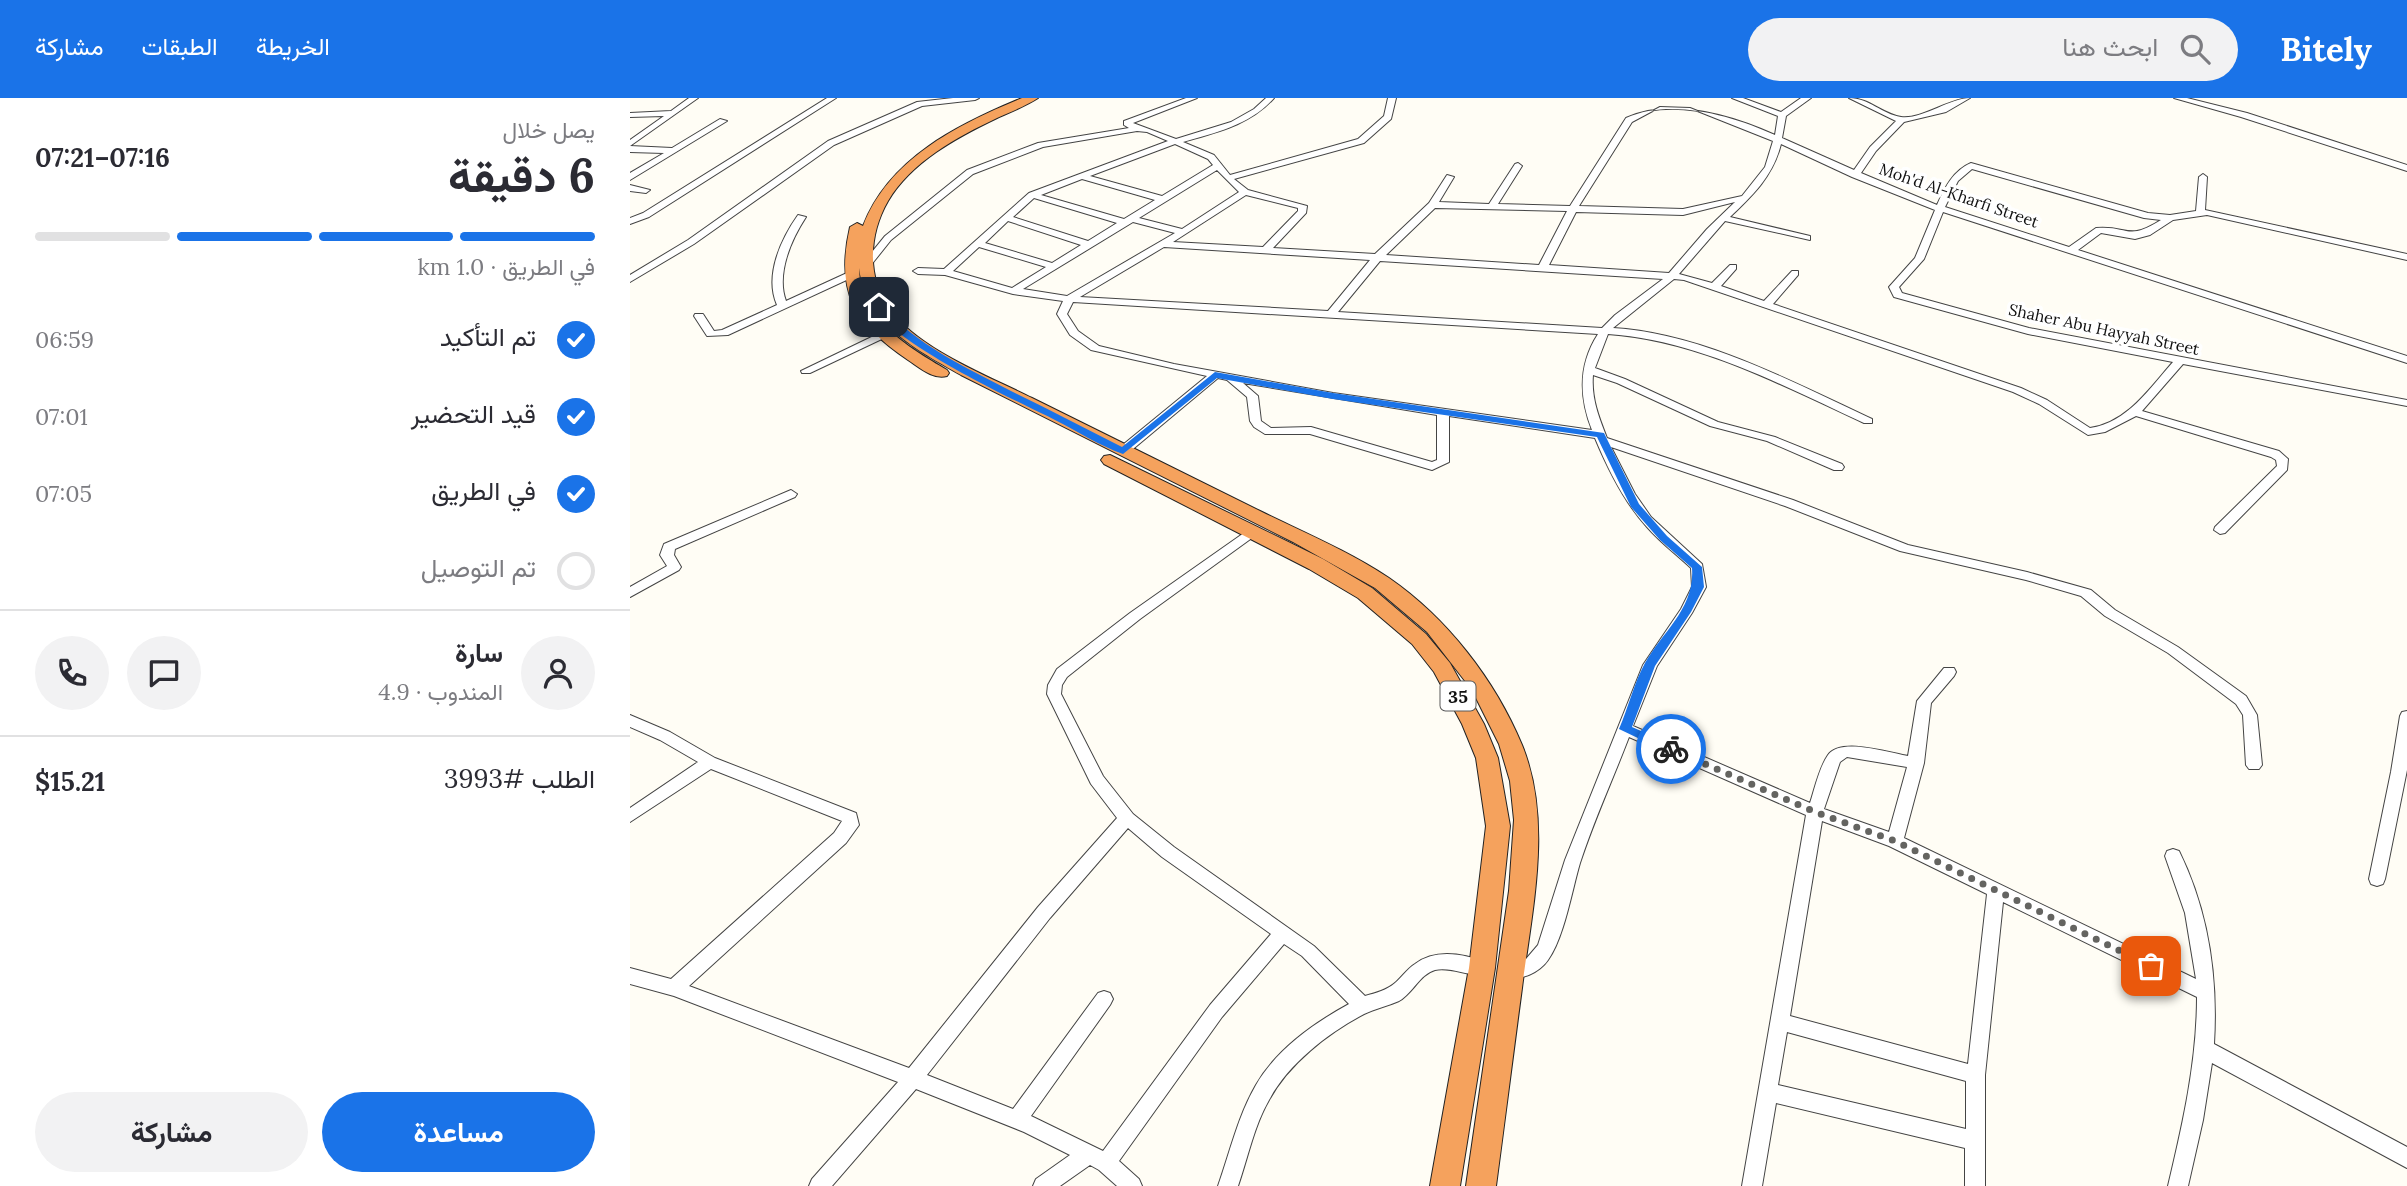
<!DOCTYPE html>
<html lang="ar">
<head>
<meta charset="utf-8">
<style>
	:root { --surface:#fff; --page:#f2f2f3; --text:#2b2b33; --muted:#7c7c81; --line:#e1e1e2; --accent:#1a73e8 }
	body { margin:0; font-family:Lora,Vazirmatn,serif; background:var(--page); color:var(--text); direction:rtl; height:100vh; display:flex; flex-direction:column; font-size:26px; white-space:nowrap }
	* { box-sizing:border-box; margin:0 }
	p { font-size:23px; color:var(--muted) }
	.icon { flex:none; width:38px; height:38px; fill:none; stroke:currentColor; stroke-width:2; stroke-linecap:round; stroke-linejoin:round }
	.map { position:relative; flex:1; overflow:hidden; direction:ltr }
	.details { display:flex; flex-direction:column; background:var(--surface); width:630px }
	.details>* { flex:none }
	.pin { position:absolute; display:grid; place-items:center; width:60px; height:60px; color:#fff; margin:-30px; border-radius:14px; box-shadow:0 4px 10px #0006 }
	.courier { position:absolute; display:grid; place-items:center; width:70px; height:70px; margin:-35px; border:5px solid #1a73e8; border-radius:50%; background:#fff; color:#222; box-shadow:0 2px 9px #0007 }
	.headline em { font-style:normal; font-weight:700 }
	.headline div { display:flex; flex-direction:column-reverse }
	.headline { display:flex; align-items:center; justify-content:space-between; height:119px; padding:0 35px }
	h1 { font-size:46px; font-weight:700; line-height:52px }
	.bar { display:grid; grid-template-columns:repeat(4,1fr); gap:10px 7px; align-content:center; height:84px; padding:0 35px }
	.bar i { height:9px; border-radius:5px; background:var(--line) }
	.bar .current { background:var(--accent) }
	.bar p { grid-column:span 4 }
	.line { display:flex; align-items:center; gap:18px; padding:0 35px; border-top:2px solid var(--line) }
	.line div { flex:1 }
	.round { display:grid; place-items:center; flex:none; width:74px; height:74px; border-radius:37px; background:var(--page) }
	ol { padding:0 35px; list-style:none }
	li { display:flex; align-items:center; gap:21px; height:77px }
	li p { margin-inline-start:auto }
	li .icon { padding:7px; border-radius:50%; background:var(--accent); color:#fff; stroke-width:4 }
	li:last-child { color:var(--muted) }
	li i { width:38px; height:38px; border:4px solid var(--line); border-radius:50% }
	.button { display:flex; gap:14px; margin-top:auto; padding:14px 35px }
	.button a { flex:1; height:80px; border-radius:42px; background:var(--accent); color:#fff; font-size:28px; font-weight:700; line-height:80px; text-align:center }
	.button a+a { background:var(--page); color:var(--text) }
	header { display:flex; align-items:center; gap:42px; box-sizing:border-box; height:98px; padding:0 35px; background:var(--accent); color:#fff }
	header strong { font-size:33px }
	nav { display:flex; gap:38px; margin-inline-start:auto; font-size:24px }
	.search { width:490px; height:63px; background:var(--page); display:flex; align-items:center; gap:18px; box-sizing:border-box; padding:0 24px; border-radius:38px; color:var(--muted); font-size:26px }
	main { display:flex; flex:1; min-height:0 }
	.map>svg:first-child { display:block }
</style>
</head>
<body>
<header>
<strong>Bitely</strong>
<div class="search"><svg class="icon" aria-label="search" viewBox="0 0 24 24"><circle cx="10" cy="10" r="6"/><path d="M15 15l6 6"/></svg>ابحث هنا</div>
<nav><a>الخريطة</a><a>الطبقات</a><a>مشاركة</a></nav>
</header>
<main>
<div class="map">
<svg width="1777" height="1088" viewBox="0 0 1777 1088">
	<rect width="100%" height="100%" fill="#fffdf5"/>
	<g fill="none" stroke-linecap="round" stroke-linejoin="round">
		<g stroke="#444" stroke-width="2">
			<g id="minor">
				<polygon points="59,0 68,0 0,48 42,50 90,21 97,23 0,82 0,75 34,55 0,54 0,42 34,18 0,19 0,15 41,13"/>
				<polygon points="197,0 206,0 19,119 0,126 0,120 13,115"/>
				<polygon points="323,0 349,0 345,2 292,8 204,47 64,146 0,184 0,177 58,142 198,43 287,4"/>
				<path d="M 556,0 L 567,0 L 503,25 L 546,41 L 601,24 L 624,11 L 636,0 L 644,0 C 620,27 587,34 553,44 L 584,57 L 600,77 L 728,41 L 754,18 L 758,0 L 766,0 L 761,21 L 734,45 L 604,81 L 618,92 L 677,108 L 676,115 L 643,150 L 745,156 L 799,105 L 817,77 L 824,79 L 809,104 L 859,106 L 885,66 L 888,65 L 892,68 L 868,106 L 940,108 L 996,20 C 1041,0 1100,17 1145,37 L 1148,18 L 1102,0 L 1113,0 L 1151,14 L 1171,0 L 1181,0 L 1156,18 L 1152,40 L 1224,72 L 1240,49 L 1266,23 L 1219,0 C 1239,0 1252,16 1271,19 C 1291,22 1320,0 1340,0 L 1316,14 L 1274,24 L 1246,53 L 1231,75 L 1307,107 C 1315,89 1323,73 1341,65 L 1518,115 L 1540,117 L 1566,113 L 1569,79 L 1573,76 L 1577,79 L 1575,112 L 1777,156 L 1777,162 L 1577,117 L 1543,122 L 1520,137 L 1505,141 L 1471,135 L 1448,152 L 1777,258 L 1777,265 L 1313,114 L 1294,161 L 1269,189 L 1272,195 L 1399,230 L 1777,302 L 1777,308 L 1553,266 L 1512,313 L 1649,353 L 1658,361 L 1657,372 L 1595,435 L 1590,436 L 1584,432 L 1585,429 L 1647,368 L 1646,362 L 1641,359 L 1506,318 L 1475,334 L 1458,337 L 1409,306 L 1383,294 L 1054,182 L 1044,181 L 983,230 C 1071,235 1163,284 1242,321 L 1242,325 L 1234,325 C 1154,288 1068,242 978,236 L 965,270 L 995,281 L 1088,324 L 1145,339 L 1212,366 L 1214,369 L 1212,372 L 1204,372 L 1137,343 L 1080,328 L 987,285 L 963,277 C 961,300 969,320 977,340 L 1163,402 L 1278,447 L 1397,474 L 1461,492 L 1485,512 L 1548,549 L 1616,598 L 1627,617 L 1632,667 L 1629,671 L 1619,671 L 1616,667 L 1613,617 L 1606,606 L 1538,555 L 1475,518 L 1451,498 L 1396,482 L 1270,453 L 1155,408 L 981,349 L 1005,396 L 1021,419 L 1072,466 L 1076,489 L 1062,515 L 1027,568 L 1003,628 L 1180,705 C 1185,690 1189,670 1198,657 C 1211,639 1259,655 1278,658 L 1287,603 L 1314,570 L 1324,570 L 1326,574 L 1324,578 L 1301,605 L 1294,665 L 1274,740 L 1566,881 L 1555,815 L 1535,758 L 1537,753 L 1543,751 L 1549,753 C 1579,814 1588,880 1584,946 L 1777,1049 L 1777,1070 L 1582,965 L 1573,1022 L 1558,1088 L 1538,1088 C 1553,1025 1567,963 1567,899 L 1373,804 L 1355,977 L 1355,1088 L 1335,1088 L 1335,1050 L 1146,1005 L 1132,1088 L 1112,1088 L 1176,717 L 999,639 C 983,681 964,722 950,765 C 942,792 934,840 918,862 C 909,875 891,883 876,878 L 873,872 L 876,866 L 896,861 L 908,847 L 935,762 L 1013,567 L 1051,511 L 1062,489 L 1061,470 C 1046,456 1030,444 1017,429 C 994,404 978,371 965,340 L 819,318 L 819,364 L 802,372 L 680,336 L 635,336 L 624,329 L 620,323 L 617,299 L 597,282 L 588,280 L 497,356 L 489,356 L 489,350 L 577,278 L 461,252 L 440,237 L 427,216 L 433,203 L 383,196 L 315,177 L 288,176 L 283,173 L 288,170 L 314,171 L 399,95 L 538,43 L 517,34 L 507,33 L 413,49 L 343,76 L 261,142 L 237,172 L 229,170 L 255,138 L 337,72 L 408,45 L 499,30 L 494,27 L 494,23 ZM 1030,9 L 1060,10 L 1143,43 L 1135,69 L 1112,98 L 1053,111 L 949,108 L 1002,24 ZM 545,46 L 578,61 L 583,67 L 532,98 L 460,78 ZM 1151,46 L 1222,79 L 1305,112 L 1285,160 L 1259,189 L 1264,199 L 1398,236 L 1543,264 C 1520,290 1497,325 1460,330 L 1417,302 L 1391,290 L 1143,206 L 1168,177 L 1168,173 L 1162,173 L 1134,203 L 1091,188 L 1106,171 L 1106,167 L 1100,167 L 1082,185 L 1049,176 L 1095,123 L 1180,142 L 1180,138 L 1100,119 C 1123,97 1143,78 1151,46 ZM 1342,71 L 1514,120 L 1531,122 C 1496,144 1499,127 1466,130 L 1439,149 L 1315,109 L 1328,83 ZM 587,72 L 609,94 L 552,131 L 509,120 ZM 452,81 L 525,102 L 494,121 L 411,97 ZM 616,97 L 668,110 L 668,113 L 633,149 L 543,144 ZM 404,100 L 487,125 L 458,143 L 383,119 ZM 1105,104 L 1077,131 L 1039,175 L 919,167 L 946,114 L 1053,117 ZM 805,110 L 937,113 L 909,167 L 756,157 ZM 378,123 L 451,147 L 422,165 L 355,145 ZM 503,124 L 545,135 L 437,198 L 393,191 ZM 349,149 L 416,169 L 382,190 L 323,173 ZM 534,149 L 740,162 L 698,213 L 450,199 ZM 750,163 L 1033,181 L 985,217 L 972,230 L 708,214 ZM 443,204 L 968,236 C 948,267 949,299 962,332 L 703,295 L 544,266 L 469,248 L 448,233 L 437,216 ZM 613,285 L 807,317 L 807,362 L 802,364 L 681,329 L 641,330 L 631,323 L 628,298 ZM 1217,659 L 1277,669 L 1259,734 L 1194,711 L 1210,664 ZM 1192,723 L 1259,748 L 1357,796 L 1338,966 L 1160,918 ZM 1157,934 L 1336,983 L 1336,1031 L 1148,987 Z"/>
				<polygon points="1544,0 1557,0 1617,15 1777,67 1777,73 1611,19"/>
				<polygon points="0,87 20,92 16,95 0,93"/>
				<path d="M 168,117 L 176,119 C 161,142 146,176 156,203 L 217,175 L 223,175 L 223,179 L 98,237 L 77,238 L 64,218 L 65,216 L 73,216 L 84,233 L 92,232 L 147,207 C 134,178 151,141 168,117 Z"/>
				<polygon points="252,234 257,237 256,239 180,275 172,275 171,273"/>
				<polygon points="161,392 167,396 165,399 45,451 44,457 51,469 49,472 0,499 0,489 37,468 30,457 34,446"/>
				<path d="M 621,430 L 626,431 L 627,434 L 626,437 L 510,521 L 437,579 L 432,587 L 431,596 L 473,678 L 503,716 L 544,749 L 684,848 L 735,898 C 746,895 757,892 765,885 C 772,879 777,871 785,866 C 806,850 835,856 858,865 L 861,870 L 858,875 C 842,881 823,868 805,872 C 790,876 783,895 769,903 C 757,908 745,911 734,916 C 698,935 658,966 639,1002 C 624,1028 618,1059 608,1088 L 588,1088 C 600,1054 608,1018 626,987 C 646,952 684,925 719,906 L 672,858 L 654,846 L 592,919 L 489,1063 L 509,1081 L 512,1088 L 487,1088 L 469,1072 L 460,1067 L 430,1088 L 403,1088 L 406,1081 L 440,1057 L 394,1034 L 286,991 L 202,1088 L 179,1088 L 182,1081 L 268,984 L 44,898 L 0,886 L 0,870 L 41,881 L 204,735 L 212,723 L 81,671 L 0,724 L 0,710 L 68,664 L 30,642 L 0,629 L 0,617 L 40,634 L 85,660 L 226,715 L 229,727 L 216,745 L 59,888 L 279,970 L 408,809 L 487,720 L 461,686 L 417,596 L 418,587 L 427,571 L 500,515 ZM 498,730 L 532,759 L 641,836 L 580,907 L 473,1053 L 401,1018 L 480,907 L 483,901 L 480,895 L 474,893 L 468,895 L 383,1011 L 297,977 L 420,820 Z"/>
				<polygon points="1777,613 1777,672 1755,781 1753,786 1747,788 1741,786 1739,781 1761,674 1770,618 1772,614"/>
			</g>
		</g>
		<g stroke="#222" stroke-width="2">
			<g id="highway">
				<path d="M 392,0 L 408,0 C 396,8 380,14 367,20 C 327,39 281,64 258,103 C 239,136 236,179 260,212 C 290,252 358,278 402,300 C 478,338 554,375 630,413 C 673,434 720,454 759,480 C 817,520 865,582 892,647 C 923,723 902,811 892,890 C 883,956 875,1022 866,1088 L 836,1088 L 879,793 L 884,722 L 880,683 L 869,646 L 842,592 L 797,534 L 745,490 L 663,444 L 331,277 C 287,252 236,226 229,170 C 230,221 278,249 317,272 L 319,275 L 317,278 C 303,282 289,269 278,262 C 224,225 205,194 220,129 L 227,125 L 233,128 C 259,60 329,26 392,0 Z"/>
				<polygon points="480,357 693,461 742,490 796,536 820,565 854,626 868,660 880,728 865,870 830,1088 800,1088 839,870 856,728 846,660 832,626 804,574 782,546 728,500 679,471 474,366 471,362 474,358"/>
			</g>
		</g>
		<use href="#minor" fill="#fff" fill-rule="evenodd"/>
		<use href="#highway" fill="#f5a25d" fill-rule="evenodd"/>
	</g>
	<path fill="#1a73e8" d="M 246,207 L 252,207 C 286,247 335,269 381,293 C 418,311 455,330 492,349 L 585,274 L 703,295 L 974,335 L 1009,406 L 1037,438 L 1072,469 L 1074,489 L 1061,514 L 1025,568 L 1002,629 L 1045,648 L 1045,654 L 1037,654 L 989,631 C 998,610 1004,585 1015,565 C 1033,533 1065,510 1062,470 L 1030,442 L 1001,409 L 967,339 L 703,301 L 587,280 L 493,356 C 470,348 447,333 425,322 C 391,305 252,241 246,207 Z"/>
	<g fill="none" stroke-linecap="round" stroke-linejoin="round">
		<polyline stroke="#646461" stroke-width="7" stroke-dasharray="0 12.6" points="1041,651 1185,714 1265,743 1521,868"/>
	</g>
	<g text-anchor="middle" dominant-baseline="central" stroke-width="7" stroke-linejoin="round" paint-order="stroke">
		<g font-size="16" fill="#111" stroke="#fff">
			<text transform="translate(1329 97) rotate(19)">Moh'd Al-Kharfi Street</text>
			<text transform="translate(1474 231) rotate(12)">Shaher Abu Hayyah Street</text>
		</g>
		<rect fill="#fff" stroke="#585858" stroke-width="2" x="810.5" y="583.5" width="35" height="29" rx="5"/>
		<g font-size="18" font-weight="bold" fill="#111">
			<text x="828" y="598">35</text>
		</g>
	</g>
</svg>
<div class="pin" style="left:1521px;top:868px;background:#ea580c"><svg class="icon" aria-label="bag" viewBox="0 0 24 24"><path d="M5 8h14l-1 12H6zM9 8a3 3 0 0 1 6 0"/></svg></div>
<div class="pin" style="left:249px;top:209px;background:#1f2937"><svg class="icon" aria-label="home" viewBox="0 0 24 24"><path d="M3 11l9-7 9 7M6 9v11h12V9"/></svg></div>
<div class="courier" style="left:1041px;top:651px"><svg class="icon" aria-label="bike" viewBox="0 0 24 24"><circle cx="6" cy="16" r="4"/><circle cx="18" cy="16" r="4"/><path d="M6 16l4-8h5l3 8M10 8l3 8H6M13 5h3"/></svg></div>
</div>
<section class="details">
<div class="headline"><div><h1>6 دقيقة</h1><p>يصل خلال</p></div><em>07:16–07:21</em></div>
<div class="bar"><i class="current"></i><i class="current"></i><i class="current"></i><i></i><p>في الطريق · 1.0 km</p></div>
<ol>
<li><svg class="icon" aria-label="check" viewBox="0 0 24 24"><path d="M5 12l5 5 9-10"/></svg>تم التأكيد<p>06:59</p></li>
<li><svg class="icon" aria-label="check" viewBox="0 0 24 24"><path d="M5 12l5 5 9-10"/></svg>قيد التحضير<p>07:01</p></li>
<li><svg class="icon" aria-label="check" viewBox="0 0 24 24"><path d="M5 12l5 5 9-10"/></svg>في الطريق<p>07:05</p></li>
<li><i></i>تم التوصيل</li>
</ol>
<div class="line" style="height:126px"><a class="round"><svg class="icon" aria-label="person" viewBox="0 0 24 24"><circle cx="12" cy="8" r="4"/><path d="M4 21q1-7 8-7t8 7"/></svg></a><div><b>سارة</b><p>المندوب · 4.9</p></div><a class="round"><svg class="icon" aria-label="chat" viewBox="0 0 24 24"><path d="M4 5h16v11H9l-5 4z"/></svg></a><a class="round"><svg class="icon" aria-label="phone" viewBox="0 0 24 24"><path d="M5 4h4l2 5-3 2q2 4 5 5l2-3 5 2v4C11 20 4 13 5 4z"/></svg></a></div>
<div class="line" style="height:91px"><div>الطلب #3993</div><b>$15.21</b></div>
<div class="button"><a>مساعدة</a><a>مشاركة</a></div>
</section>
</main>
</body>
</html>
